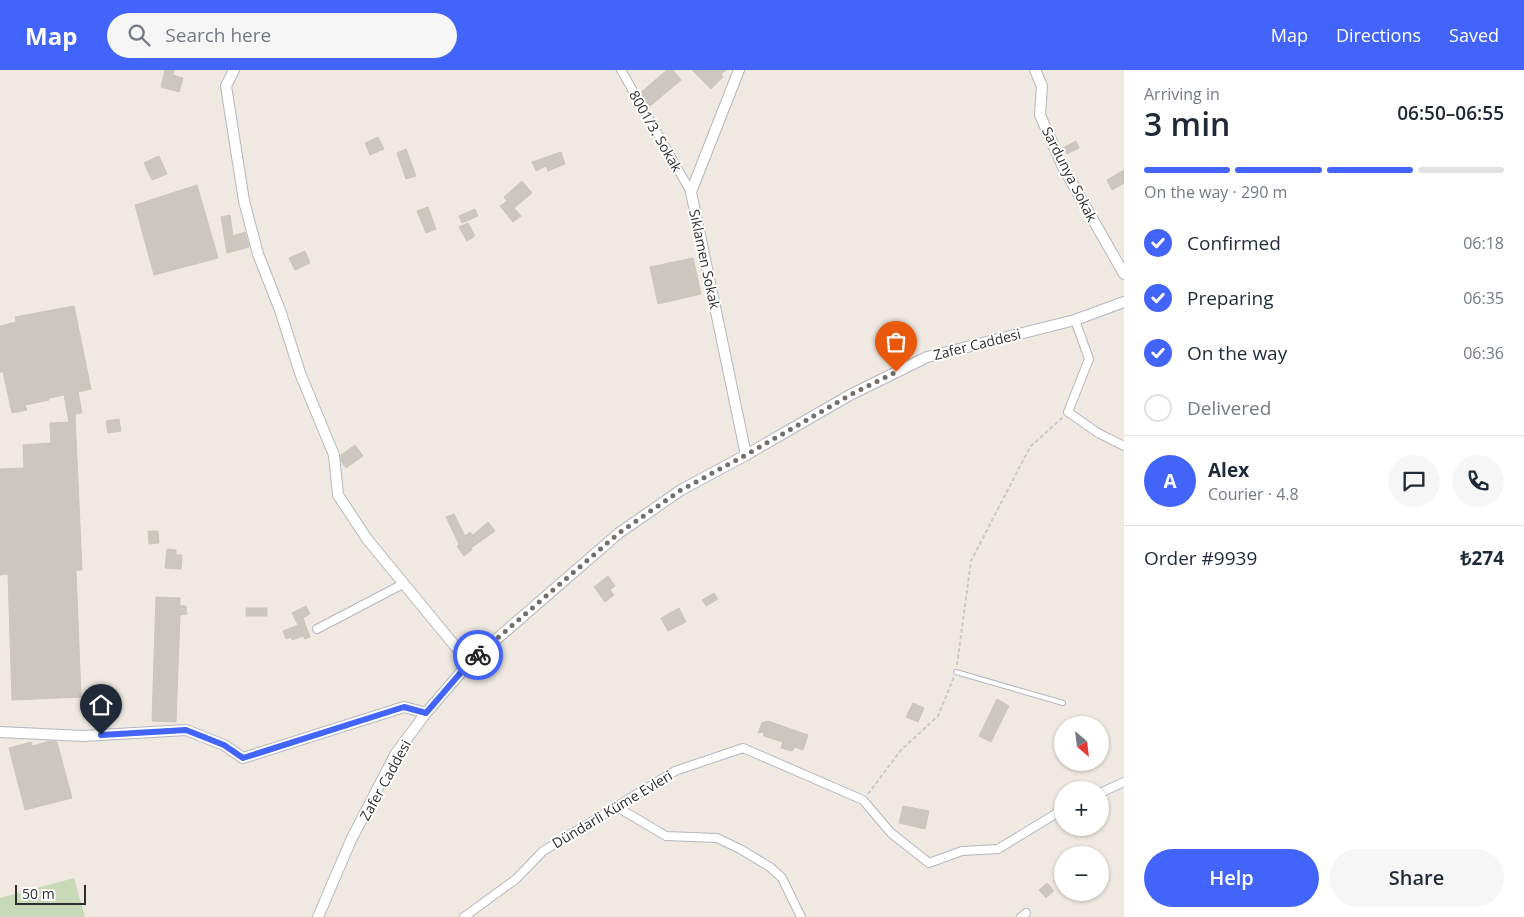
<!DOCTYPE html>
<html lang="en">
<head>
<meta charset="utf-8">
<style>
	:root { --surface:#fff; --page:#f6f6f7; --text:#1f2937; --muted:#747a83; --line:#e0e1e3; --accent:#4264fb }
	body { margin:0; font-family:"Open Sans",sans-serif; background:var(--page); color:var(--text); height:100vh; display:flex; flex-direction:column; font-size:19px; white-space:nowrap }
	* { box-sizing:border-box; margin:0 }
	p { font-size:16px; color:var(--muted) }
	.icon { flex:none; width:28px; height:28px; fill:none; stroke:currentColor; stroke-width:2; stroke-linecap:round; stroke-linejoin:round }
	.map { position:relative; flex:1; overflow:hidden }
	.panel { display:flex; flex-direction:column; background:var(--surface); width:400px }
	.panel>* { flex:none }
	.needle { width:32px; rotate:152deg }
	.fabs { position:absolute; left:1054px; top:646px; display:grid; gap:10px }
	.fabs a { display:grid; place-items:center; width:55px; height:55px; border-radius:50%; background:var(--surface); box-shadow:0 1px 4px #0004; font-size:25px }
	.scale { position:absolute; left:15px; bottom:12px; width:71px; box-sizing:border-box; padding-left:5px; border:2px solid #2e2e2e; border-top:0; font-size:14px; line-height:18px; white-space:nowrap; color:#2e2e2e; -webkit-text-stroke:4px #fff; paint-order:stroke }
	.pin { position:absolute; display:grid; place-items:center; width:42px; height:42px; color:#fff; margin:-51px -21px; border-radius:50% 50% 50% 0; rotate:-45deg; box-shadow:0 0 5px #0007 }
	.pin .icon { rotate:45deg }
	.courier { position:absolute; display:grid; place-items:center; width:50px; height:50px; margin:-25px; border:4px solid #4264fb; border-radius:50%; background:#fff; color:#222; box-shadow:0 1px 6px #0007 }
	.summary em { font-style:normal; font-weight:600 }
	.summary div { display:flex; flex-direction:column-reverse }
	.summary { display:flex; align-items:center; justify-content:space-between; height:85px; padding:0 20px }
	h1 { font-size:32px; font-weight:600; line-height:38px }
	.bar { display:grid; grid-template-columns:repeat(4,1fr); gap:8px 5px; align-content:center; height:60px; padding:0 20px }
	.bar i { height:6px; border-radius:4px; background:var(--line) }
	.bar .on { background:var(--accent) }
	.bar p { grid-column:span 4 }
	.line { display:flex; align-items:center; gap:12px; padding:0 20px; border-top:1px solid var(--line) }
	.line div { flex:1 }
	.round { display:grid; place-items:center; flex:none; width:52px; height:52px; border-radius:26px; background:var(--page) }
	ol { padding:0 20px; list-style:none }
	li { display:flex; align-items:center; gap:15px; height:55px }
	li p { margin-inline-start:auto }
	li .icon { padding:5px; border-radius:50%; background:var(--accent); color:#fff; stroke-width:4 }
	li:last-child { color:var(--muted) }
	li i { width:28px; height:28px; border:2px solid var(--line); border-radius:50% }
	.cta { display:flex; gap:10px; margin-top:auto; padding:10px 20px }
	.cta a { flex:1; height:58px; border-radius:30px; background:var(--accent); color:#fff; font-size:20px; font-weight:600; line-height:58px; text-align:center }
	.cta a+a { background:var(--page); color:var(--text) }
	header { display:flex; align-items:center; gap:30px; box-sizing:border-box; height:70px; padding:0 25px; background:var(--accent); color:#fff }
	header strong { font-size:24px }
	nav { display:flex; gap:28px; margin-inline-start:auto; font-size:18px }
	.search { width:350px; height:45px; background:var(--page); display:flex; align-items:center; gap:12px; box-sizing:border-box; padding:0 18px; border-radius:28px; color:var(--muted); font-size:19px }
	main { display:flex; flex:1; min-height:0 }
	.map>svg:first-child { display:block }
</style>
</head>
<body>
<header>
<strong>Map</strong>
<div class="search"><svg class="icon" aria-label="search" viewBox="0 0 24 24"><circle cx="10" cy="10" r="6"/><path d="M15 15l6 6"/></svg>Search here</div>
<nav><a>Map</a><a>Directions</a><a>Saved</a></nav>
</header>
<main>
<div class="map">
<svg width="1124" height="847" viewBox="0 0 1124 847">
	<rect width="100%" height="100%" fill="#efe9e1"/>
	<polygon fill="#c8d9b8" points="74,808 85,847 0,847 0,828"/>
	<g fill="#cbc7bf" stroke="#cbc5ba">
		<polygon points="165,0 174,0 173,5 183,8 179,22 161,17"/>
		<polygon points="667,0 673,0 681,10 649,37 640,23"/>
		<polygon points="692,0 726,0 721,4 723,7 711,19"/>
		<polygon points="378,67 384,79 370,85 365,73"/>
		<polygon points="1076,71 1079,78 1067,84 1063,78"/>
		<polygon points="406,79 416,106 406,109 397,83"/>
		<polygon points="561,82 565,94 548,101 546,96 536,101 532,92"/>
		<polygon points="159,86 167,104 152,110 144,93"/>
		<polygon points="1124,100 1124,113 1112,120 1107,110"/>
		<polygon points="522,111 532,123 514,138 521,146 513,152 500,136 507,131 504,127"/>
		<polygon points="197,115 218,188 154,205 135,135"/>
		<polygon points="428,137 436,159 426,163 417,141"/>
		<polygon points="475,139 478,146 462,153 459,146"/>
		<polygon points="230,145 233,166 245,162 249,177 227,183 221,147"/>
		<polygon points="468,153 475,166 467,171 459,157"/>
		<polygon points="305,181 310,193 295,200 289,188"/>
		<polygon points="693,188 701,224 658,234 650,197"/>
		<polygon points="74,236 91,319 78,322 82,343 75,344 82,500 76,500 81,627 12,630 8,504 0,505 0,399 24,398 23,375 51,373 50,353 69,352 64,325 49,328 49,330 25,335 27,340 12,343 3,302 0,302 0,256 16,252 15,247"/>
		<polygon points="119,349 121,361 108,363 106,351"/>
		<polygon points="355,375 363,386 346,398 341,391 341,385"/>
		<polygon points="454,444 465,466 470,462 473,465 488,452 495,461 471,478 472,480 464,486 457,476 459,474 446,447"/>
		<polygon points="148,461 158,461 159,473 149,474"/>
		<polygon points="167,479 176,480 176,485 182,485 181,499 165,498"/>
		<polygon points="608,506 615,516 610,520 614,525 605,532 594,517"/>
		<polygon points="714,523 718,529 706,536 702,530"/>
		<polygon points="156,527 180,528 180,536 186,536 187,544 180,545 176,652 152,651"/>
		<polygon points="306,536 310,544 303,548 310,567 305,569 303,566 292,570 291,567 286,569 283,561 298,555 292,543"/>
		<rect x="246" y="538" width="21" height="8"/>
		<polygon points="679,538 686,552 668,561 661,548"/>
		<polygon points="997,629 1009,636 991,672 979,666"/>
		<polygon points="913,633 924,638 918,652 906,647"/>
		<polygon points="768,651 808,665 803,680 795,677 792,681 781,678 783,672 764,666 763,662 758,663 762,653"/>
		<polygon points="50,671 57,672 72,728 25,740 9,678 31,672 32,676"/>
		<polygon points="903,736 929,741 925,759 899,753"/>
		<polygon points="1047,813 1054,821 1046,828 1039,820"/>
	</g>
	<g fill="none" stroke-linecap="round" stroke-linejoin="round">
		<g stroke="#b4b7c1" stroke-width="6">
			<polyline id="service" points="956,602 1063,633"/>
		</g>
		<g stroke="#b4b7c1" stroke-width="10">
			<g id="minor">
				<polyline points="621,0 691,122"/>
				<polyline points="1075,250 1089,289 1068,342 1098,363 1124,376"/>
				<polyline points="317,559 403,514"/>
				<polyline points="1100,723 1124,712"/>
				<polyline points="617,737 666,766 717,768 740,779 770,797 782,808 801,847"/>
				<polyline points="464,847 516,809 543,781 675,701 743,678 863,730 891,763 929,793 962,781 998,779 1062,740"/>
				<polyline points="1021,847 1026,843"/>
			</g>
		</g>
		<g stroke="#b4b7c1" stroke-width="12">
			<g id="tertiary">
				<polyline points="234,0 226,16 244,131 258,184 280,240 300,303 334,385 338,425 367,469 469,593"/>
				<polyline points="739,0 691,122 746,385"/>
				<polyline points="1035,0 1042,16 1040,45 1063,97 1124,204"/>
				<polyline points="0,662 83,666 186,660 224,675 243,688 404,637 426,643"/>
				<polyline points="318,847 351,770 396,683 426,643 469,593 619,463 681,420 746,385 850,325 927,287 1075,250 1124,232"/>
			</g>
		</g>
		<g stroke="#c9c9c9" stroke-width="2" stroke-dasharray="4 2.5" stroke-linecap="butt">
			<polyline points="957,595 971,491 1030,377 1063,347"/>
			<polyline points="868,724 901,680 938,646 954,607"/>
		</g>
		<use href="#service" stroke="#fff" stroke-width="4"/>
		<use href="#minor" stroke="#fff" stroke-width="8"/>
		<use href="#tertiary" stroke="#fff" stroke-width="10"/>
	</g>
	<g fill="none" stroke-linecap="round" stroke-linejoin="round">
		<polyline stroke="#726f6d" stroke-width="5" stroke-dasharray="0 9" points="478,585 619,463 681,420 746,385 850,325 896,302"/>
		<polyline stroke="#4264fb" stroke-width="6" points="101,665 186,660 224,675 243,688 404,637 426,643 469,593 478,585"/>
	</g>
	<g text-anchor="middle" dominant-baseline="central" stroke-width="4" stroke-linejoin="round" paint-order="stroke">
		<g font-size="14" fill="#2e2e2e" stroke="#fff">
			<text transform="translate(656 61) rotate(60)">8001/3. Sokak</text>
			<text transform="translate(1070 104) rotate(63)">Sardunya Sokak</text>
			<text transform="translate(705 189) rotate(78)">Sıklamen Sokak</text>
			<text transform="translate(977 274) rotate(-14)">Zafer Caddesi</text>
			<text transform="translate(385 710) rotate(-61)">Zafer Caddesi</text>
			<text transform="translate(612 739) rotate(-31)">Dündarli Küme Evleri</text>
		</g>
	</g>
</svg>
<div class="fabs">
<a><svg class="needle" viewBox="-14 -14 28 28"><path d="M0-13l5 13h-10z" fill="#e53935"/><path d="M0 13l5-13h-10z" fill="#747a83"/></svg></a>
<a>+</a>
<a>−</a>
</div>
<div class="scale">50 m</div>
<div class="pin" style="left:896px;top:302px;background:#ea580c"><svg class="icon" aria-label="bag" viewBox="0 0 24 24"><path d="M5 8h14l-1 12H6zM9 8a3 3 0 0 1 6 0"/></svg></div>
<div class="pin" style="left:101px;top:665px;background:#1f2937"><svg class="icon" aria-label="home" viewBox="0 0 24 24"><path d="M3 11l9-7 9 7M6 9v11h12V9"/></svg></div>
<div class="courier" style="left:478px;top:585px"><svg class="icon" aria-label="bike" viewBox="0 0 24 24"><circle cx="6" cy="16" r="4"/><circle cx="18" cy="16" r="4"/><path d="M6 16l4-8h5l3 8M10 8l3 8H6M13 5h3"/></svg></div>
</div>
<section class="panel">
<div class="summary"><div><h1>3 min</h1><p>Arriving in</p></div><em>06:50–06:55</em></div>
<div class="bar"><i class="on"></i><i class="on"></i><i class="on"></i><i></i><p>On the way · 290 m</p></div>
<ol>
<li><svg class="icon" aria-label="check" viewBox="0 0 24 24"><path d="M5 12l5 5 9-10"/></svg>Confirmed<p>06:18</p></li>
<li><svg class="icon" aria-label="check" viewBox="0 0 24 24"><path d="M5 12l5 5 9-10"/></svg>Preparing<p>06:35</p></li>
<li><svg class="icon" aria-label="check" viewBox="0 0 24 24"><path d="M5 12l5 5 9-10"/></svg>On the way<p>06:36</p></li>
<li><i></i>Delivered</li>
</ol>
<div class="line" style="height:90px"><b class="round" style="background:var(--accent);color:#fff">A</b><div><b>Alex</b><p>Courier · 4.8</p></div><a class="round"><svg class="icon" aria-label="chat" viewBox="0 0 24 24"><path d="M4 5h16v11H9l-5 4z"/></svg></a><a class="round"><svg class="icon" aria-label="phone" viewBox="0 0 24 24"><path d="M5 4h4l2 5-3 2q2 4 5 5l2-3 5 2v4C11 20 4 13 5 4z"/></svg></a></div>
<div class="line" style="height:65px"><div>Order #9939</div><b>₺274</b></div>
<div class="cta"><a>Help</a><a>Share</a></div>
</section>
</main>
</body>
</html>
